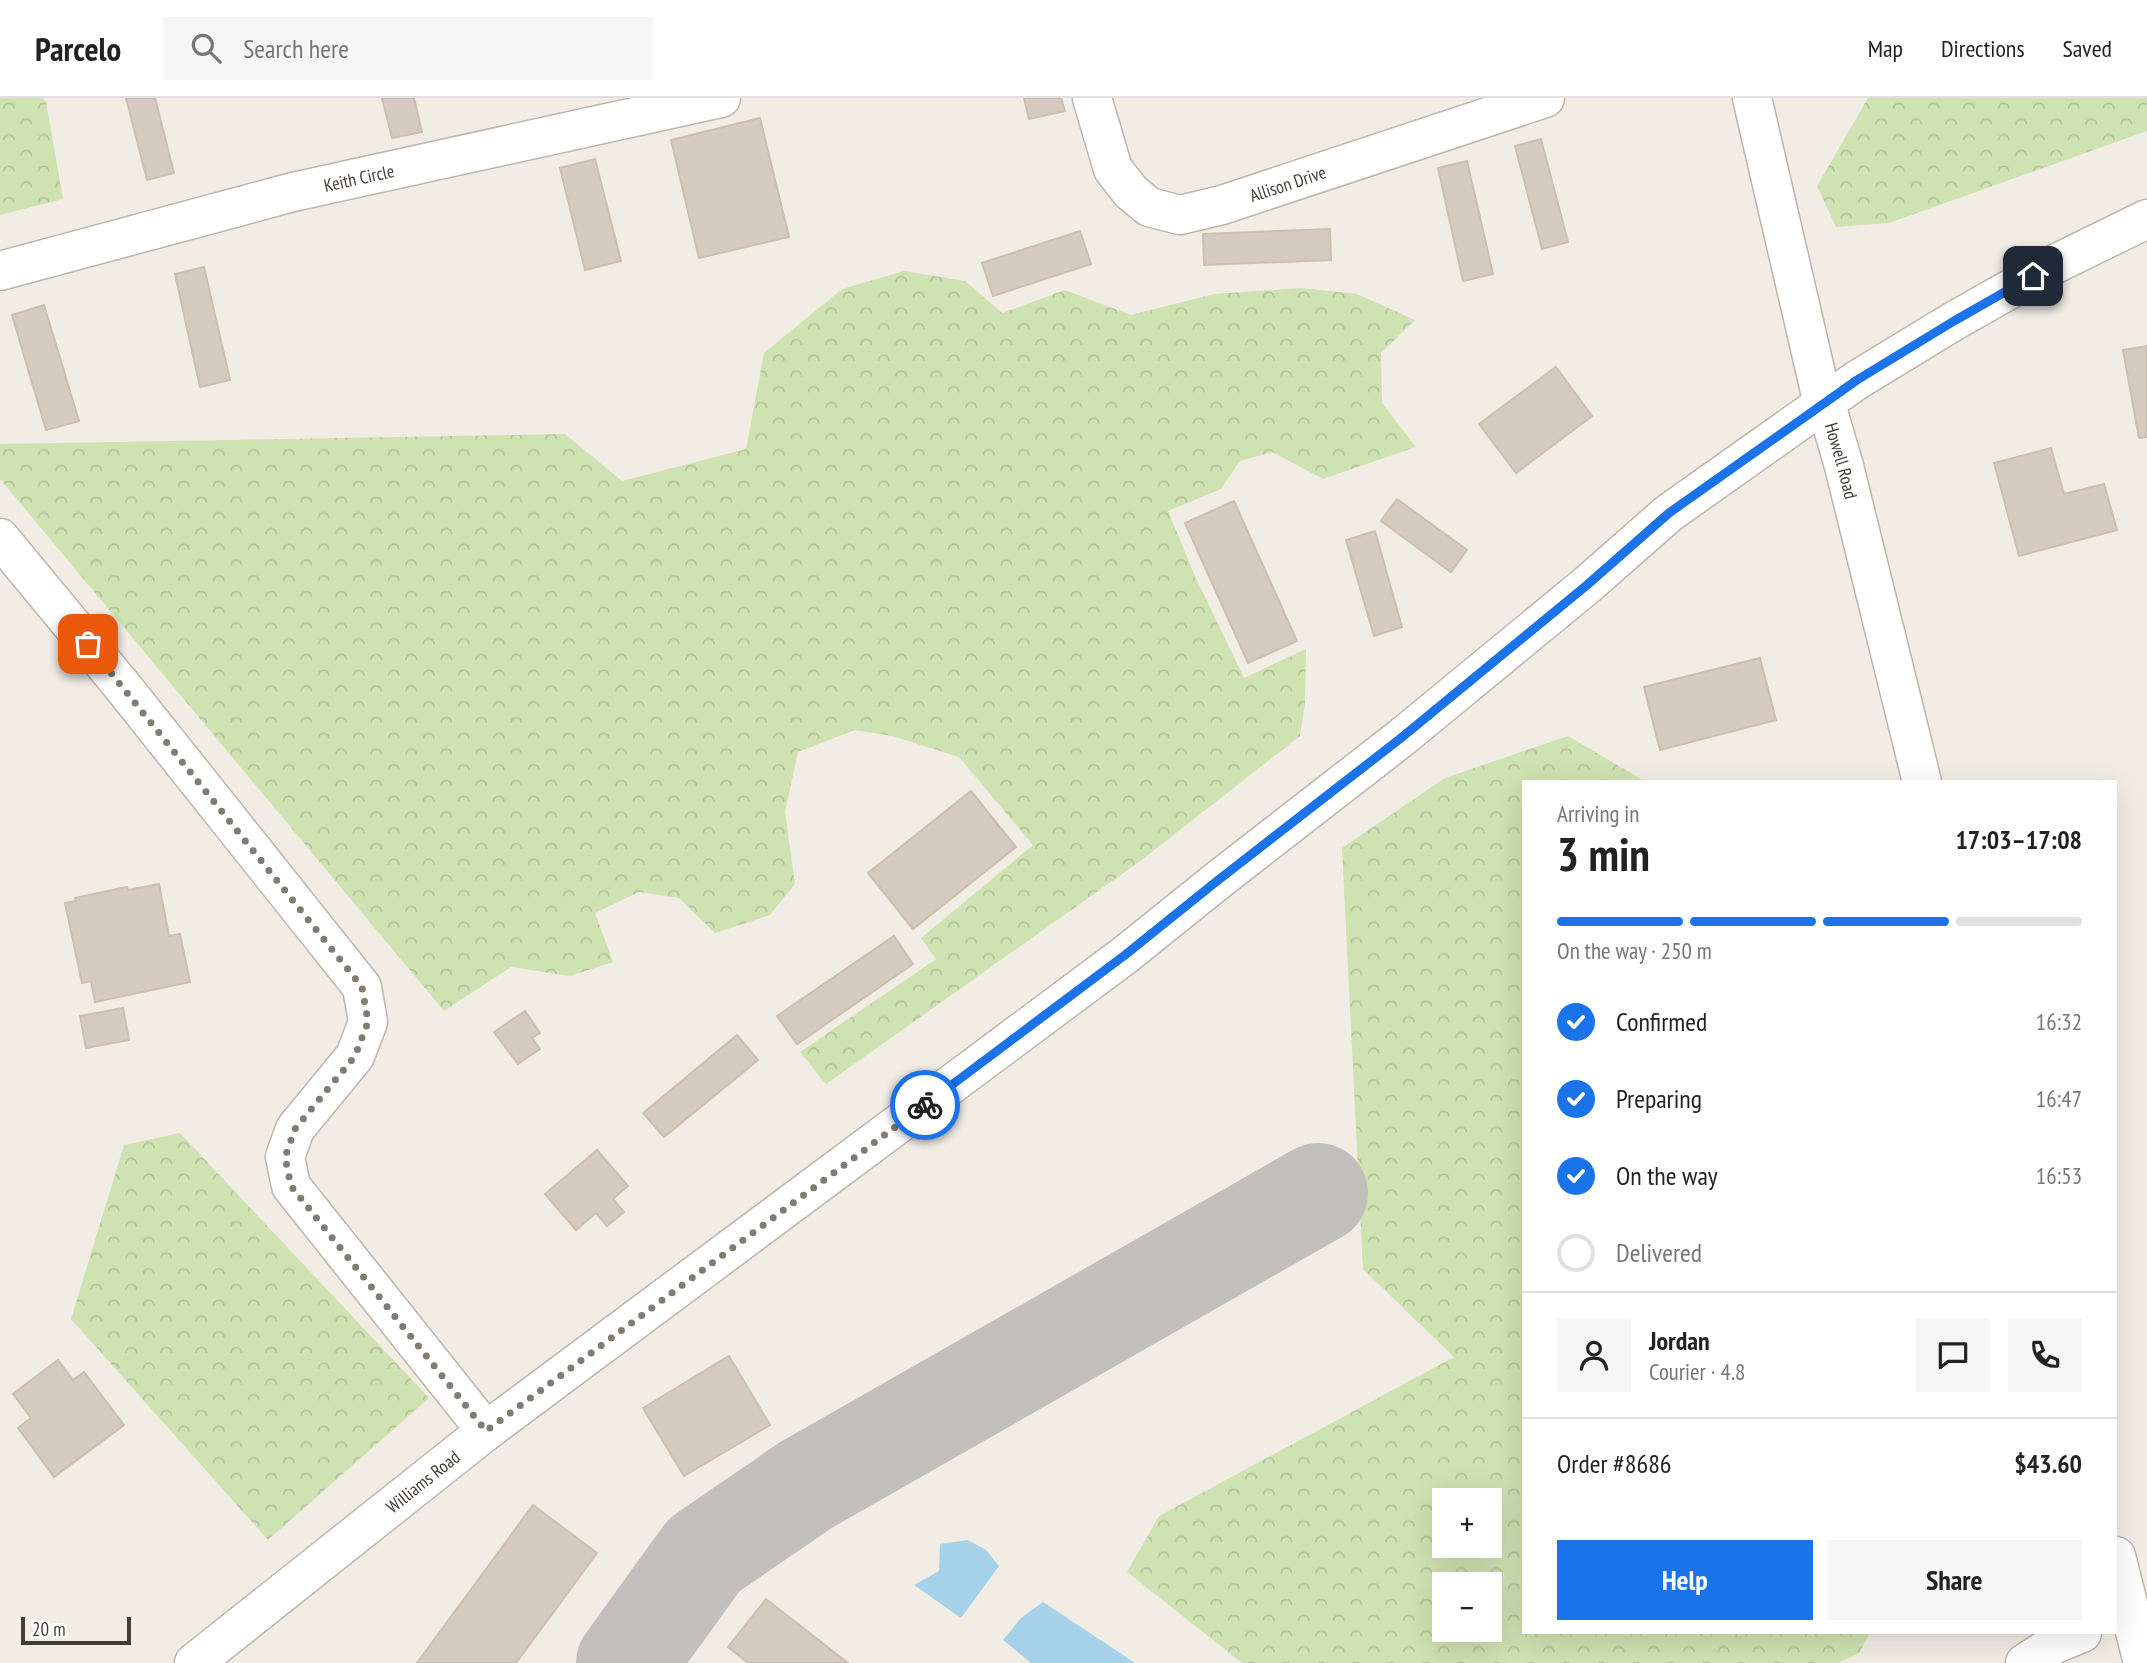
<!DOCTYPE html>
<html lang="en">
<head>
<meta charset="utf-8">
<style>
	:root { --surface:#fff; --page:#f6f6f6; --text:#222; --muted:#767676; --line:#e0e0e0; --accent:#1a73e8 }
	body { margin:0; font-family:"PT Sans Narrow",sans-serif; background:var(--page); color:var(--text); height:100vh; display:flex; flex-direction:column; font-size:26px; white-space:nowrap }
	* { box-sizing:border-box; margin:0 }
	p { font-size:23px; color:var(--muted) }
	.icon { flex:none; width:38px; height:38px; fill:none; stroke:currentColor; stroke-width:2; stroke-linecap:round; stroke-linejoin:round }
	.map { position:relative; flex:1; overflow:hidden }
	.panel { position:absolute; left:1522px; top:682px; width:595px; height:854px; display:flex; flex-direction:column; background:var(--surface); border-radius:0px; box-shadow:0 7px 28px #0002 }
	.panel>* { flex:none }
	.controls { position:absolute; left:1432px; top:1390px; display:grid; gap:14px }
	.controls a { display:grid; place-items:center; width:70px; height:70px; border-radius:0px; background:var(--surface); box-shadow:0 7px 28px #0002; font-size:35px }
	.scale { position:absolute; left:21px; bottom:18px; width:110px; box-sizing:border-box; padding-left:7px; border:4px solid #433d35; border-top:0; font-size:19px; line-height:24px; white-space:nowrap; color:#433d35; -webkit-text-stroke:5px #fff; paint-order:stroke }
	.pin { position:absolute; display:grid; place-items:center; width:60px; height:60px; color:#fff; margin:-30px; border-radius:14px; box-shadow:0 4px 10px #0006 }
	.courier { position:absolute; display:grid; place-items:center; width:70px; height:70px; margin:-35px; border:5px solid #1a73e8; border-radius:50%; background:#fff; color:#222; box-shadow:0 2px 9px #0007 }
	.head em { font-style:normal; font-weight:700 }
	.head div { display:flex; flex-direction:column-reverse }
	.head { display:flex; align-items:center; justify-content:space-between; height:119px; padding:0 35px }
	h1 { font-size:46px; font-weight:700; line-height:52px }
	.bar { display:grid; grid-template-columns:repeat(4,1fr); gap:10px 7px; align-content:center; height:84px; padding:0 35px }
	.bar i { height:9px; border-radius:5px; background:var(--line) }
	.bar .current { background:var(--accent) }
	.bar p { grid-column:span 4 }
	.line { display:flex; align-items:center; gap:18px; padding:0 35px; border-top:2px solid var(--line) }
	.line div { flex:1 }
	.round { display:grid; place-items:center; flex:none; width:74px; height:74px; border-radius:0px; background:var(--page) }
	ol { padding:0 35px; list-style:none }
	li { display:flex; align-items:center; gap:21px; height:77px }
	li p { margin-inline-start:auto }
	li .icon { padding:7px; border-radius:50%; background:var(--accent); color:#fff; stroke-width:4 }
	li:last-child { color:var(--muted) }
	li i { width:38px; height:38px; border:4px solid var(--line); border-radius:50% }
	.primary-button { display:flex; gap:14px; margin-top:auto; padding:14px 35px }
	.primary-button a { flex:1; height:80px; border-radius:0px; background:var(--accent); color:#fff; font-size:28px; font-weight:700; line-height:80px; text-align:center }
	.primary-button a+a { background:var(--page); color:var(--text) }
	header { display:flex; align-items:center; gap:42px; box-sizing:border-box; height:98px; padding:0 35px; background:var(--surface); border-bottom:2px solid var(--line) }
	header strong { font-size:33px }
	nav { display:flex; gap:38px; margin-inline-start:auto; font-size:24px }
	.search { width:490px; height:63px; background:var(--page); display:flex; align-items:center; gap:18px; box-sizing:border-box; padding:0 24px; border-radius:0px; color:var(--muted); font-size:26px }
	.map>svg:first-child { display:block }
</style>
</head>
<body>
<header>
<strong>Parcelo</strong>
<div class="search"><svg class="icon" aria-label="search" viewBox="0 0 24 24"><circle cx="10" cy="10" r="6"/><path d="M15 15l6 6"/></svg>Search here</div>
<nav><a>Map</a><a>Directions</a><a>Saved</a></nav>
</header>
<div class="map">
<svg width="2147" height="1565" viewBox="0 0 2147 1565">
	<defs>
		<pattern id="forest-crowns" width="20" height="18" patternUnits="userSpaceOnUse" patternTransform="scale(1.75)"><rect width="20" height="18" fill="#cfe2b1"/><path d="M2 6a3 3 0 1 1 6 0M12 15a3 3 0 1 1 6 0" fill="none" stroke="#b3c399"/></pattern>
	</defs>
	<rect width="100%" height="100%" fill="#f1ede5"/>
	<g fill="url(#forest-crowns)" fill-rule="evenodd">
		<polygon points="0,0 42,0 46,4 63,101 0,117"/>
		<polygon points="1868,0 2147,0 2147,33 1889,125 1836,129 1817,88"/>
		<polygon points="904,173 965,183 1002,215 1065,192 1131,217 1214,196 1301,190 1357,196 1415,222 1381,255 1382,305 1416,349 1323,381 1272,354 1240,363 1221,391 1168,413 1194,476 1244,580 1306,551 1305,605 1300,638 1139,764 826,986 800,954 936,861 921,840 1033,747 959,659 892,638 855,632 798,654 785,714 795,786 770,817 715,835 679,800 639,794 595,815 613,864 570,878 511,869 444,913 0,381 0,346 565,336 622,383 746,351 764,255 842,191"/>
		<path d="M 1568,638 L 1646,684 L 1524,684 L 1524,1535 L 1870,1535 L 1859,1555 L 1839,1565 L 1242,1565 L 1127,1474 L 1159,1418 L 1454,1259 L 1363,1171 L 1342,750 L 1445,680 ZM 1444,1402 L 1489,1402 L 1489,1447 L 1444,1447 ZM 1444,1486 L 1489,1486 L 1489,1531 L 1444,1531 Z"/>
		<polygon points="180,1035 429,1300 268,1442 71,1221 124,1047"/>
	</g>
	<g fill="#a6d2e9">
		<polygon points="968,1442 986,1452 999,1468 961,1520 914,1487 939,1473 940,1446"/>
		<polygon points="1043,1504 1135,1565 1031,1565 1003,1542 1021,1520"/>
	</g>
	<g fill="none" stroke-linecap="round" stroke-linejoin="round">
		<polyline stroke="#c2c0bc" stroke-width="100" points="626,1565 704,1457 806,1387 1318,1095"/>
	</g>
	<g fill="#d4cabf" stroke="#ccbfaf" stroke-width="2">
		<polygon points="126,0 155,0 174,75 147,82"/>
		<polygon points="382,0 414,0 422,34 392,40"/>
		<polygon points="1024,0 1061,0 1065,13 1029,21"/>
		<polygon points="760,20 789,139 699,160 671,42"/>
		<polygon points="1541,41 1568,144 1542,151 1515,48"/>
		<polygon points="595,61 621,163 585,172 560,70"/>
		<polygon points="1467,63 1493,176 1463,183 1438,70"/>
		<polygon points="1330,131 1331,162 1204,167 1203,136"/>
		<polygon points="1080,133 1091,166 993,198 982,165"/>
		<polygon points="204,169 230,282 200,289 175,176"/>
		<polygon points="44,207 79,323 46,332 12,217"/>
		<polygon points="2147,248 2147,339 2139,340 2123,252"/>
		<polygon points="1556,269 1592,318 1516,375 1479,326"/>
		<polygon points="2051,350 2064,396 2104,386 2117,432 2019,458 1994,365"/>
		<polygon points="1397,401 1467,452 1451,474 1381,423"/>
		<polygon points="1234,403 1297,543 1248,565 1185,425"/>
		<polygon points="1375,433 1402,529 1374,538 1346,442"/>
		<polygon points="1760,560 1776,622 1660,652 1644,589"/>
		<polygon points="971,693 1016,749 913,831 868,775"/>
		<polygon points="159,786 169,838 180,836 190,884 95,904 91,883 82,885 65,805 76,803 75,800 127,789 128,792"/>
		<polygon points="894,838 913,866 797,946 777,918"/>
		<polygon points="123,910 129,942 86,950 80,918"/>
		<polygon points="525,913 540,935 532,940 540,951 518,966 494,934"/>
		<polygon points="737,937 758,962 664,1039 643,1015"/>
		<polygon points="597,1052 628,1088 613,1101 624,1114 607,1128 596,1115 576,1132 545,1096"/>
		<polygon points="729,1258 770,1327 684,1378 643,1310"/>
		<polygon points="58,1262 73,1282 84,1274 124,1327 54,1379 18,1330 31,1320 13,1296"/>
		<polygon points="533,1407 597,1455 516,1565 417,1565"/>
		<polygon points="766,1501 848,1565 748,1565 728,1549"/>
	</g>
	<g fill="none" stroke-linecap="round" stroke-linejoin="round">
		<g stroke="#beb6ac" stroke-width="41">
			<g id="minor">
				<path id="s1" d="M 1092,0 L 1113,71 L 1131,94 L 1149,109 L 1180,117 L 1222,107 L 1545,0"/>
				<path id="s2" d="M 1752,0 L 1823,306 L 1829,317 L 1844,368 L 1922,684"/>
				<path id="s3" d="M 0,173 L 293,94 L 721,0"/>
				<polyline points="0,440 123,589 362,889 368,924 355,958 295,1031 285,1059 291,1088 486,1333"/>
				<polyline points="2116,1458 2143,1565"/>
				<path id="s4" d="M 194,1565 L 486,1333 L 1125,857 L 1217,783 L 1401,640 L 1587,487 L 1669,415 L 1857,282 L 1954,223 L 2053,167 L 2147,121"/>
				<polyline points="2025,1565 2055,1546 2082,1535"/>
			</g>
		</g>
		<use href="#minor" stroke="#fff" stroke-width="38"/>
	</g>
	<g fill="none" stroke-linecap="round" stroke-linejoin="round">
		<polyline stroke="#807b73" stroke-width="7" stroke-dasharray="0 12.6" points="88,546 362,889 368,924 355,958 295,1031 285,1059 291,1088 486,1333 925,1007"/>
		<polyline stroke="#1a73e8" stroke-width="9" points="925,1007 1125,857 1217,783 1401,640 1587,487 1669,415 1857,282 1954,223 2033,178"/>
	</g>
	<g text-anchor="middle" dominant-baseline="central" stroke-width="7" stroke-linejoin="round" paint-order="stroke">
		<g font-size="18" fill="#433d35" stroke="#fff">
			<text stroke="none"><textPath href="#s3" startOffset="371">Keith Circle</textPath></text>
			<text stroke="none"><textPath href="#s1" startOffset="271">Allison Drive</textPath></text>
			<text stroke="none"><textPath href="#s2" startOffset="374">Howell Road</textPath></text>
			<text stroke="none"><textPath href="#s4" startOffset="292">Williams Road</textPath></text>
		</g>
	</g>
</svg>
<div class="controls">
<a>+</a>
<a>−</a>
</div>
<div class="scale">20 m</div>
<div class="pin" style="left:88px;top:546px;background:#ea580c"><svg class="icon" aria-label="bag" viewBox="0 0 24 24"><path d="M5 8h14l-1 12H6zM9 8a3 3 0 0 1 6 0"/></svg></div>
<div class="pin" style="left:2033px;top:178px;background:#1f2937"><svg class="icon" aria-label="home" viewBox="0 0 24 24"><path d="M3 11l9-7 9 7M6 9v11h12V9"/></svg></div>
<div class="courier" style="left:925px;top:1007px"><svg class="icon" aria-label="bike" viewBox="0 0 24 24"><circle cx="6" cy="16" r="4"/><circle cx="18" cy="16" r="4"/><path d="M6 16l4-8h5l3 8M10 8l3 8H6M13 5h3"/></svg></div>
<section class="panel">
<div class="head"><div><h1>3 min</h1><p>Arriving in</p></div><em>17:03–17:08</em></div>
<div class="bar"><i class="current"></i><i class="current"></i><i class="current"></i><i></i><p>On the way · 250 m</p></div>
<ol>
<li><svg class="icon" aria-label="check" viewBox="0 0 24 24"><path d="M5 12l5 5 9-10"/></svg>Confirmed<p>16:32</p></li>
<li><svg class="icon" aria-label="check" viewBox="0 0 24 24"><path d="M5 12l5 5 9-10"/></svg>Preparing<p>16:47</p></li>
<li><svg class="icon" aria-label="check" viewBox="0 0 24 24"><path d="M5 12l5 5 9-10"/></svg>On the way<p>16:53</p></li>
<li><i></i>Delivered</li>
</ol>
<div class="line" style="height:126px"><a class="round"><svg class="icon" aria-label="person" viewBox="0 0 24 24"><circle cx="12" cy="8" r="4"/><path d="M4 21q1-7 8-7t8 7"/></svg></a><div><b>Jordan</b><p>Courier · 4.8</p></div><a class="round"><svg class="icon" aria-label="chat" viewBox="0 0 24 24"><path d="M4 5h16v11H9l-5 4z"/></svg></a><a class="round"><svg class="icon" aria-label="phone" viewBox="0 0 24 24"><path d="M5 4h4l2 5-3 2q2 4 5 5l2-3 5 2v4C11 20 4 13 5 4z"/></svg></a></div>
<div class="line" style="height:91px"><div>Order #8686</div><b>$43.60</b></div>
<div class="primary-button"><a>Help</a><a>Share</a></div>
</section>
</div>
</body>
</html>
